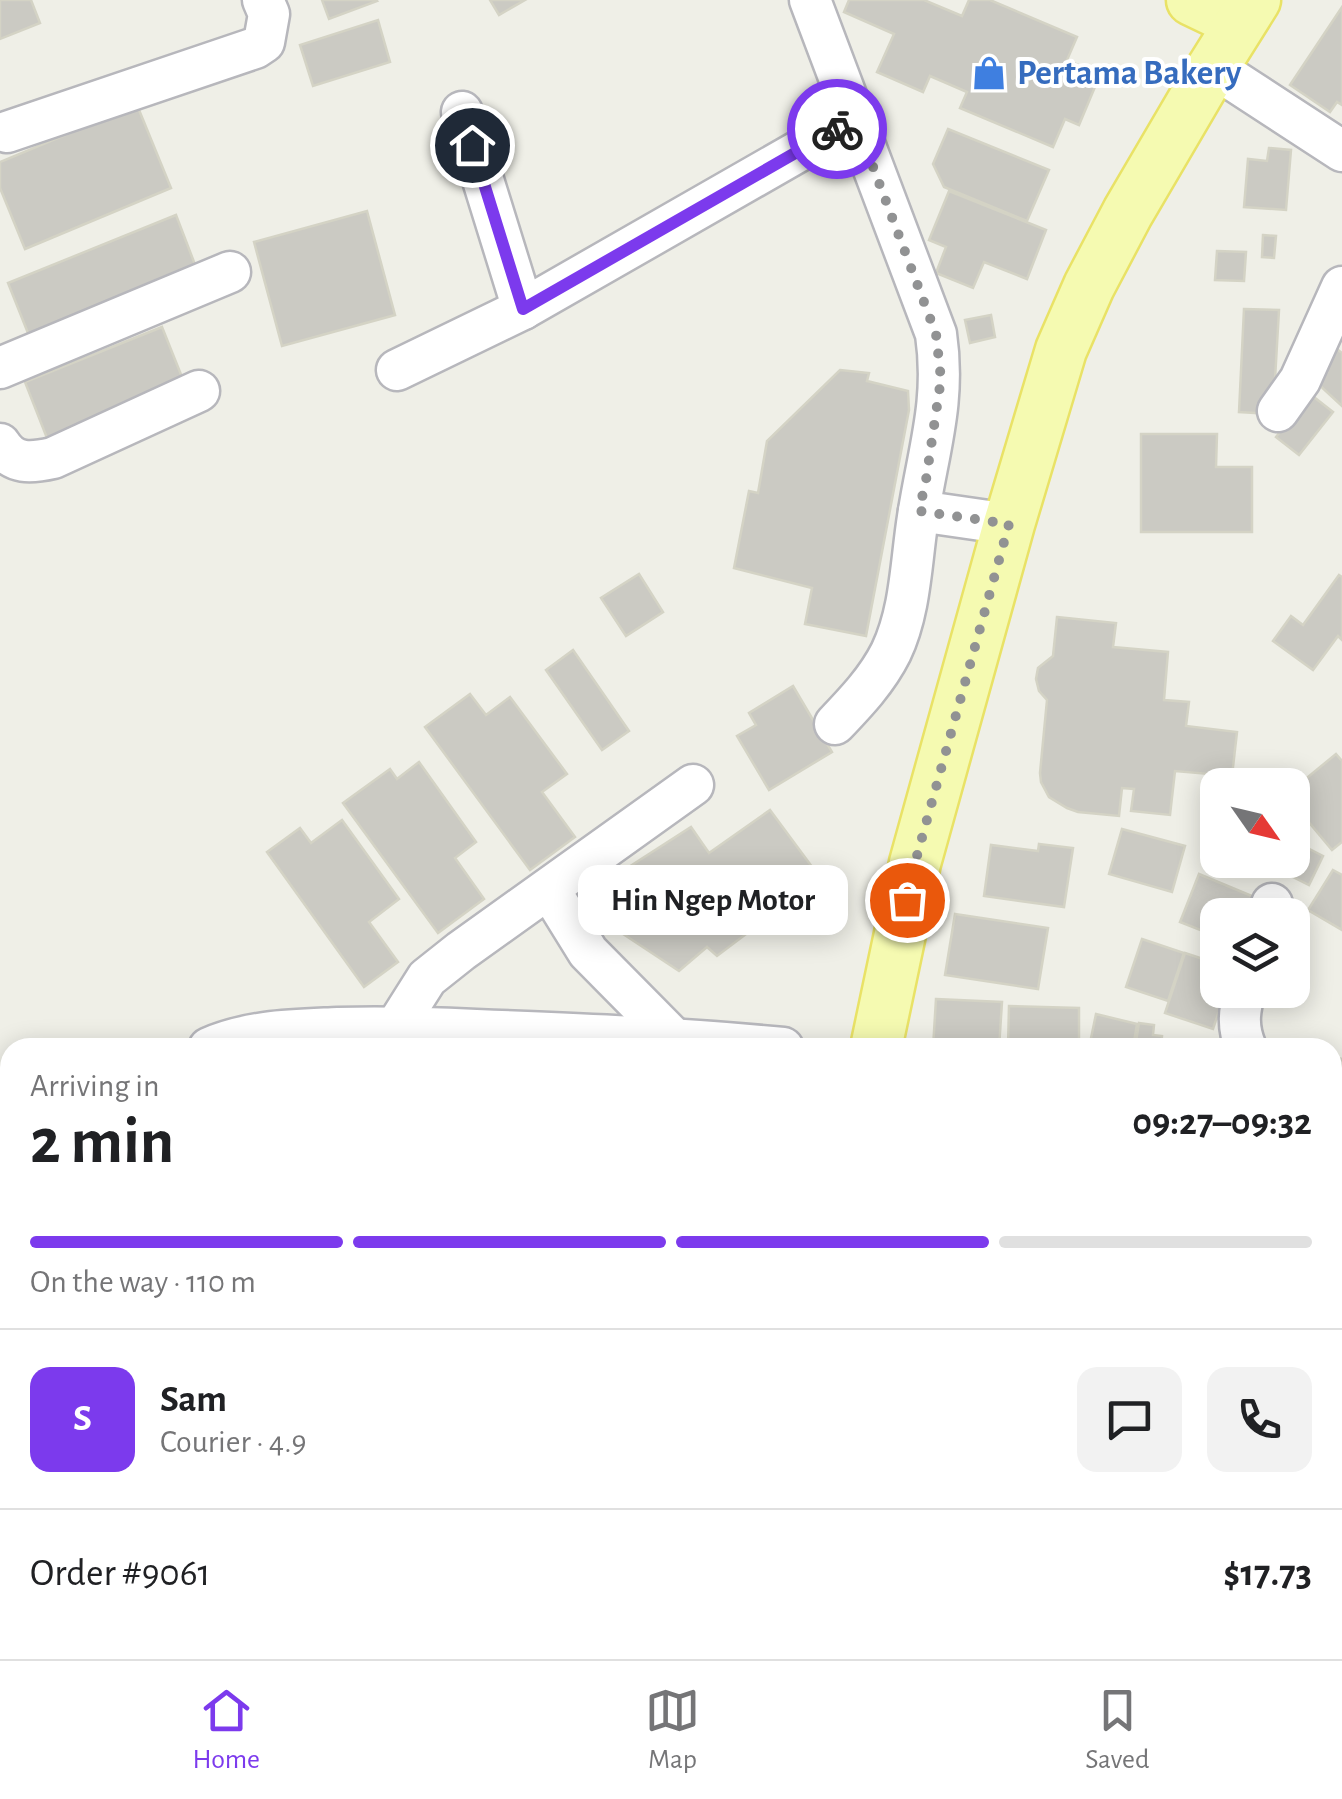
<!DOCTYPE html>
<html lang="en">
<head>
<meta charset="utf-8">
<style>
	:root { --surface:#fff; --page:#f2f2f2; --text:#202124; --muted:#757577; --line:#e0e0e0; --accent:#7c3aed }
	body { margin:0; font-family:"Alegreya Sans",sans-serif; background:var(--page); color:var(--text); height:100vh; display:flex; flex-direction:column; font-size:38px; white-space:nowrap }
	* { box-sizing:border-box; margin:0 }
	p { font-size:32px; color:var(--muted) }
	.icon { flex:none; width:55px; height:55px; fill:none; stroke:currentColor; stroke-width:2; stroke-linecap:round; stroke-linejoin:round }
	.map { position:relative; flex:1; overflow:hidden }
	.panel { position:absolute; left:0px; top:1038px; width:1342px; height:622px; display:flex; flex-direction:column; background:var(--surface); border-radius:30px 30px 0 0; box-shadow:0 5px 25px #0003 }
	.panel>* { flex:none }
	.needle { width:65px; rotate:124deg }
	.fabs { position:absolute; left:1200px; top:768px; display:grid; gap:20px }
	.fabs a { display:grid; place-items:center; width:110px; height:110px; border-radius:20px; background:var(--surface); box-shadow:0 5px 25px #0003; font-size:50px }
	.pin { position:absolute; display:grid; place-items:center; width:85px; height:85px; color:#fff; margin:-42px; border:5px solid #fff; border-radius:50%; box-shadow:0 2px 10px #0007 }
	.courier { position:absolute; display:grid; place-items:center; width:100px; height:100px; margin:-50px; border:8px solid #7c3aed; border-radius:50%; background:#fff; color:#222; box-shadow:0 2px 12px #0007 }
	.bubble { position:absolute; height:70px; border-radius:20px; background:var(--surface); box-shadow:0 5px 25px #0003; font-size:32px; font-weight:700; line-height:70px; text-align:center }
	.headline em { font-style:normal; font-weight:700 }
	.headline div { display:flex; flex-direction:column-reverse }
	.headline { display:flex; align-items:center; justify-content:space-between; height:170px; padding:0 30px }
	h1 { font-size:65px; font-weight:700; line-height:75px }
	.bar { display:grid; grid-template-columns:repeat(4,1fr); gap:15px 10px; align-content:center; height:120px; padding:0 30px }
	.bar i { height:12px; border-radius:8px; background:var(--line) }
	.bar .on { background:var(--accent) }
	.bar p { grid-column:span 4 }
	.line { display:flex; align-items:center; gap:25px; padding:0 30px; border-top:2px solid var(--line) }
	.line div { flex:1 }
	.round { display:grid; place-items:center; flex:none; width:105px; height:105px; border-radius:20px; background:var(--page) }
	.tabs { display:flex; justify-content:space-around; align-items:center; height:140px; border-top:2px solid var(--line); background:var(--surface); font-size:28px; color:var(--muted) }
	.tabs a { display:grid; justify-items:center; gap:5px }
	.tabs .on { color:var(--accent) }
	.map>svg:first-child { display:block }
</style>
</head>
<body>
<div class="map">
<svg width="1342" height="1659" viewBox="0 0 1342 1659">
	<rect width="100%" height="100%" fill="#efefe7"/>
	<g fill="#cbcac3" stroke="#d4d3c5" stroke-width="2.5">
		<polygon points="0,0 31,0 40,23 0,39"/>
		<polygon points="322,0 376,0 377,1 329,19"/>
		<polygon points="490,0 525,0 499,15"/>
		<polygon points="849,0 924,0 962,16 969,0 990,0 1077,37 1067,60 1100,75 1079,125 1065,119 1053,147 960,108 967,92 930,76 923,92 877,72 894,34 844,12"/>
		<polygon points="1342,7 1342,105 1337,102 1330,112 1290,85"/>
		<polygon points="378,20 390,62 313,86 300,45"/>
		<polygon points="137,105 171,188 25,249 0,188 0,162"/>
		<polygon points="948,129 1049,170 1027,221 944,187 933,164"/>
		<polygon points="1269,148 1291,150 1286,210 1244,207 1248,159 1267,161"/>
		<polygon points="949,191 1046,230 1027,279 984,262 973,288 936,273 946,247 929,240"/>
		<polygon points="367,211 395,315 282,346 254,242"/>
		<polygon points="176,215 199,275 32,343 8,283"/>
		<polygon points="1263,235 1276,236 1274,258 1262,257"/>
		<polygon points="1217,251 1246,252 1244,281 1215,280"/>
		<polygon points="1244,309 1279,310 1273,414 1239,412"/>
		<polygon points="991,315 995,337 970,343 965,320"/>
		<polygon points="162,327 184,382 47,438 25,382"/>
		<polygon points="1332,345 1342,353 1342,406 1317,383 1327,372 1317,363"/>
		<polygon points="840,370 869,373 867,381 908,391 909,410 866,636 805,624 812,588 734,568 749,491 758,493 767,441"/>
		<polygon points="1310,394 1333,412 1299,455 1276,437"/>
		<polygon points="1141,434 1217,434 1216,467 1252,467 1252,532 1141,532"/>
		<polygon points="639,574 663,612 626,636 601,598"/>
		<polygon points="1339,575 1342,577 1342,640 1338,636 1313,670 1273,641 1291,616 1303,625"/>
		<polygon points="1057,617 1116,623 1113,647 1168,652 1164,700 1189,702 1186,726 1237,732 1232,776 1175,771 1170,815 1131,811 1134,789 1122,788 1119,816 1078,812 1067,808 1049,797 1041,782 1040,773 1047,700 1039,691 1036,679 1038,668 1053,656"/>
		<polygon points="573,650 629,731 602,750 546,670"/>
		<polygon points="793,686 832,752 769,790 737,736 756,725 749,713"/>
		<polygon points="470,694 486,715 510,697 567,774 542,792 575,837 530,870 425,727"/>
		<polygon points="1336,754 1342,761 1342,842 1332,850 1292,802 1292,790"/>
		<polygon points="419,762 476,842 455,858 484,899 438,933 343,803 390,769 397,779"/>
		<polygon points="770,810 824,883 761,930 754,928 717,956 707,947 679,971 605,922 621,872 691,827 709,853"/>
		<polygon points="1218,814 1218,851 1202,843"/>
		<polygon points="342,820 399,899 369,922 398,962 364,987 267,852 300,828 311,843"/>
		<polygon points="1122,829 1185,846 1172,892 1109,874"/>
		<polygon points="1292,840 1323,856 1309,885 1275,868 1279,860 1292,860"/>
		<polygon points="1039,844 1073,848 1064,907 984,896 991,845 1038,851"/>
		<polygon points="1234,860 1273,860 1265,876"/>
		<polygon points="1333,870 1342,875 1342,930 1308,910"/>
		<polygon points="1199,874 1259,899 1253,915 1218,915 1218,937 1180,922"/>
		<polygon points="955,914 1048,928 1038,989 945,975"/>
		<polygon points="1142,939 1184,953 1168,1001 1126,987"/>
		<polygon points="1185,953 1218,964 1218,990 1226,990 1213,1029 1165,1013"/>
		<polygon points="936,999 1002,1002 999,1048 933,1048"/>
		<polygon points="1009,1006 1079,1008 1079,1048 1008,1048"/>
		<polygon points="1096,1014 1137,1024 1133,1048 1089,1048"/>
		<polygon points="1139,1023 1154,1025 1153,1035 1162,1036 1161,1048 1135,1048"/>
		<polygon points="1332,1056 1342,1059 1342,1107 1332,1104"/>
		<polygon points="1342,1141 1342,1191 1332,1186 1332,1160"/>
		<polygon points="1332,1213 1342,1218 1342,1275 1332,1275"/>
		<polygon points="1342,1294 1342,1324 1332,1320"/>
		<polygon points="1342,1375 1342,1416 1332,1412 1332,1401"/>
		<polygon points="1337,1529 1342,1530 1342,1579 1332,1577 1332,1543"/>
		<polygon points="1332,1607 1342,1609 1342,1650 1332,1647"/>
		<polygon points="747,1650 825,1650 826,1655 808,1659 749,1659"/>
		<polygon points="951,1650 996,1650 995,1659 950,1659"/>
		<polygon points="1036,1650 1121,1650 1119,1659 1058,1659 1035,1654"/>
		<polygon points="1228,1650 1284,1650 1282,1659 1226,1659"/>
		<polygon points="1294,1650 1342,1657 1342,1659 1292,1659"/>
	</g>
	<g fill="none" stroke-linecap="round" stroke-linejoin="round">
		<g stroke="#b7b7bc" stroke-width="45">
			<g id="minor">
				<path d="M 810,0 L 936,334 C 946,402 928,451 918,517 C 911,561 911,610 891,652 C 877,680 856,702 835,724"/>
				<polyline points="1213,67 1342,151"/>
				<polyline points="462,112 523,309"/>
				<polyline points="7,132 255,48 264,42 269,14 263,0"/>
				<polyline points="0,368 230,272"/>
				<polyline points="397,370 523,309 855,119"/>
				<polyline points="1278,411 1300,380 1342,287"/>
				<path d="M 0,444 C 13,465 31,463 53,458 L 199,391"/>
				<polyline points="919,511 1009,524"/>
				<polyline points="549,889 588,952 672,1037 661,1043"/>
				<polyline points="1268,915 1272,904"/>
				<path d="M 1245,990 C 1239,1011 1237,1027 1246,1048"/>
				<polyline points="387,1043 388,1033 396,1027 427,978 461,951 693,785"/>
				<path d="M 209,1048 C 250,1030 295,1030 338,1028 C 384,1027 430,1028 476,1030 C 579,1034 681,1038 783,1048"/>
				<polyline points="1332,1129 1342,1128"/>
				<polyline points="0,1208 10,1195"/>
				<polyline points="1332,1346 1342,1350"/>
				<polyline points="1332,1591 1342,1594"/>
			</g>
		</g>
		<g stroke="#e9e266" stroke-width="55">
			<g id="major">
				<polyline points="1192,0 1240,23"/>
				<polyline points="876,1048 915,863 1009,524 1061,350 1089,286 1128,212 1213,67 1255,0"/>
				<polyline points="888,1650 891,1659"/>
			</g>
		</g>
		<use href="#minor" stroke="#fff" stroke-width="40"/>
		<use href="#major" stroke="#f5fab1" stroke-width="50"/>
	</g>
	<g fill="none" stroke-linecap="round" stroke-linejoin="round">
		<polyline stroke="#919293" stroke-width="10" stroke-dasharray="0 18" points="837,129 855,119 936,334 941,379 926,480 919,511 1009,524 915,863 907,900"/>
		<polyline stroke="#7c3aed" stroke-width="12" points="472,145 523,309 837,129"/>
	</g>
	<defs>
		<g id="shop-bare" transform="scale(2.7)"><path d="M-5-2.5h2.3a2.7 3.5 0 0 1 5.4 0H5L5.5 6h-11ZM-1.5-2.5h3a1.5 2.3 0 0 0-3 0Z" fill="#3f7fe0" stroke="#fff" stroke-width="2.5" paint-order="stroke"/></g>
	</defs>
	<g fill-rule="evenodd">
		<use href="#shop-bare" x="989" y="73"/>
	</g>
	<g text-anchor="middle" dominant-baseline="central" stroke-width="8" stroke-linejoin="round" paint-order="stroke">
		<g font-size="35" font-weight="bold" fill="#366cbe" stroke="#fff" text-anchor="start">
			<text x="1017" y="73">Pertama Bakery</text>
		</g>
	</g>
</svg>
<div class="fabs">
<a><svg class="needle" viewBox="-14 -14 28 28"><path d="M0-13l5 13h-10z" fill="#e53935"/><path d="M0 13l5-13h-10z" fill="#757577"/></svg></a>
<a><svg class="icon" aria-label="layers" viewBox="0 0 24 24"><path d="M12 4l9 5-9 5-9-5zM3 14l9 5 9-5"/></svg></a>
</div>
<div class="pin" style="left:907px;top:900px;background:#ea580c"><svg class="icon" aria-label="bag" viewBox="0 0 24 24"><path d="M5 8h14l-1 12H6zM9 8a3 3 0 0 1 6 0"/></svg></div>
<div class="pin" style="left:472px;top:145px;background:#1f2937"><svg class="icon" aria-label="home" viewBox="0 0 24 24"><path d="M3 11l9-7 9 7M6 9v11h12V9"/></svg></div>
<div class="courier" style="left:837px;top:129px"><svg class="icon" aria-label="bike" viewBox="0 0 24 24"><circle cx="6" cy="16" r="4"/><circle cx="18" cy="16" r="4"/><path d="M6 16l4-8h5l3 8M10 8l3 8H6M13 5h3"/></svg></div>
<div class="bubble" style="left:578px;top:865px;width:270px">Hin Ngep Motor</div>
<section class="panel">
<div class="headline"><div><h1>2 min</h1><p>Arriving in</p></div><em>09:27–09:32</em></div>
<div class="bar"><i class="on"></i><i class="on"></i><i class="on"></i><i></i><p>On the way · 110 m</p></div>
<div class="line" style="height:180px"><b class="round" style="background:var(--accent);color:#fff">S</b><div><b>Sam</b><p>Courier · 4.9</p></div><a class="round"><svg class="icon" aria-label="chat" viewBox="0 0 24 24"><path d="M4 5h16v11H9l-5 4z"/></svg></a><a class="round"><svg class="icon" aria-label="phone" viewBox="0 0 24 24"><path d="M5 4h4l2 5-3 2q2 4 5 5l2-3 5 2v4C11 20 4 13 5 4z"/></svg></a></div>
<div class="line" style="height:130px"><div>Order #9061</div><b>$17.73</b></div>
</section>
</div>
<nav class="tabs">
<a class="on"><svg class="icon" aria-label="home" viewBox="0 0 24 24"><path d="M3 11l9-7 9 7M6 9v11h12V9"/></svg>Home</a>
<a><svg class="icon" aria-label="map" viewBox="0 0 24 24"><path d="M3 6l6-2 6 2 6-2v14l-6 2-6-2-6 2zM9 4v14M15 6v14"/></svg>Map</a>
<a><svg class="icon" aria-label="saved" viewBox="0 0 24 24"><path d="M7 4h10v16l-5-4-5 4z"/></svg>Saved</a>
</nav>
</body>
</html>
